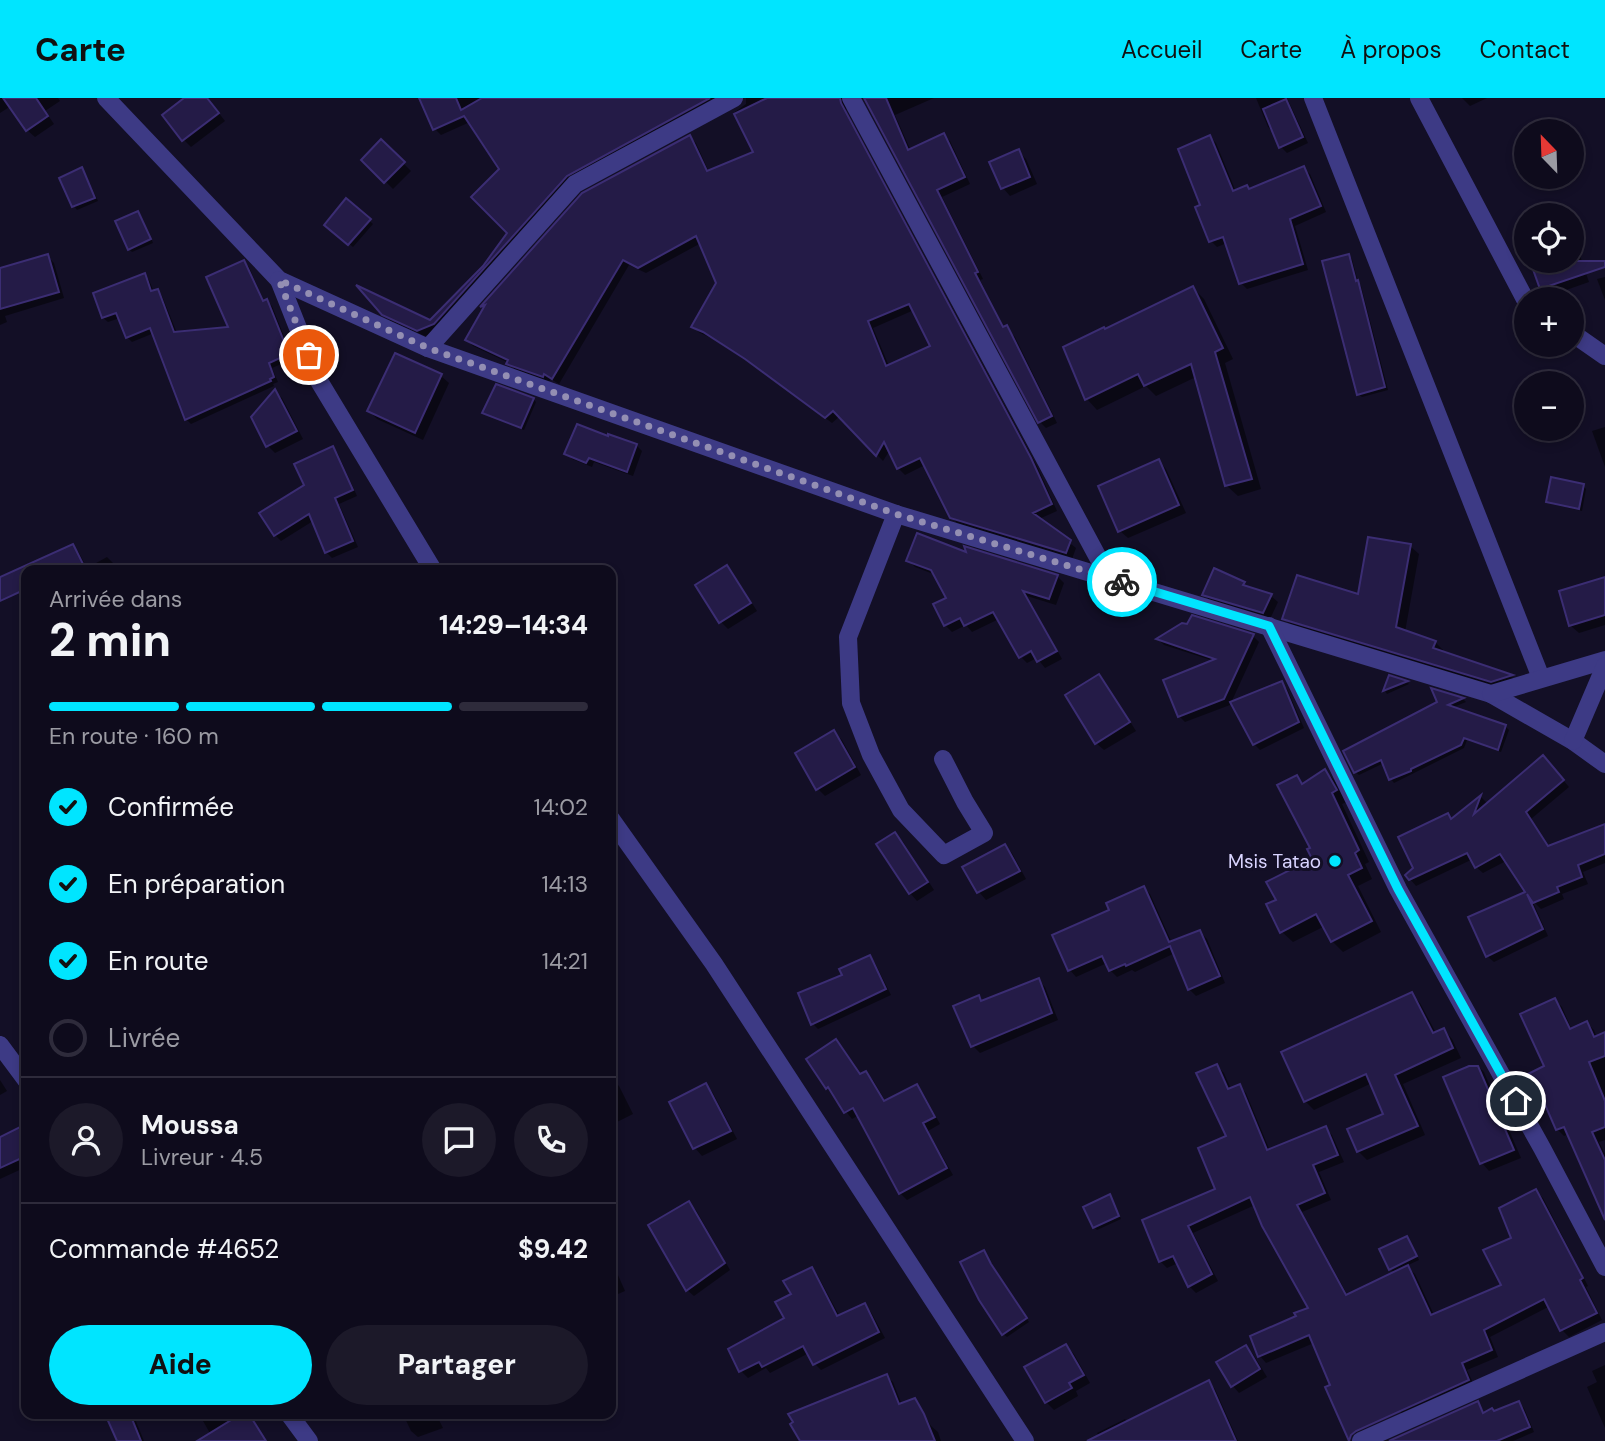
<!DOCTYPE html>
<html lang="fr">
<head>
<meta charset="utf-8">
<style>
	:root { --surface:#0e0b1c; --page:#1c1929; --text:#f1f3f6; --muted:#9b9ba3; --line:#2e2b3b; --accent:#00e5ff }
	body { margin:0; font-family:"DM Sans",sans-serif; background:var(--page); color:var(--text); height:100vh; display:flex; flex-direction:column; font-size:26px; white-space:nowrap }
	* { box-sizing:border-box; margin:0 }
	p { font-size:23px; color:var(--muted) }
	.icon { flex:none; width:38px; height:38px; fill:none; stroke:currentColor; stroke-width:2; stroke-linecap:round; stroke-linejoin:round }
	.map { position:relative; flex:1; overflow:hidden }
	.panel { position:absolute; left:21px; top:467px; width:595px; height:854px; display:flex; flex-direction:column; background:var(--surface); border-radius:14px; box-shadow:0 4px 10px #0003,0 0 0 2px var(--line) }
	.panel>* { flex:none }
	.needle { width:46px; rotate:337deg }
	.tools { position:absolute; left:1514px; top:21px; display:grid; gap:14px }
	.tools a { display:grid; place-items:center; width:70px; height:70px; border-radius:50%; background:var(--surface); box-shadow:0 4px 10px #0003,0 0 0 2px var(--line); font-size:35px }
	.pin { position:absolute; display:grid; place-items:center; width:60px; height:60px; color:#fff; margin:-30px; border:4px solid #fff; border-radius:50%; box-shadow:0 2px 7px #0007 }
	.courier { position:absolute; display:grid; place-items:center; width:70px; height:70px; margin:-35px; border:5px solid #00e5ff; border-radius:50%; background:#fff; color:#222; box-shadow:0 2px 9px #0007 }
	.summary em { font-style:normal; font-weight:800 }
	.summary div { display:flex; flex-direction:column-reverse }
	.summary { display:flex; align-items:center; justify-content:space-between; height:119px; padding:0 28px }
	h1 { font-size:46px; font-weight:800; line-height:52px }
	.bar { display:grid; grid-template-columns:repeat(4,1fr); gap:10px 7px; align-content:center; height:84px; padding:0 28px }
	.bar i { height:9px; border-radius:5px; background:var(--line) }
	.bar .selected { background:var(--accent) }
	.bar p { grid-column:span 4 }
	.line { display:flex; align-items:center; gap:18px; padding:0 28px; border-top:2px solid var(--line) }
	.line div { flex:1 }
	.round { display:grid; place-items:center; flex:none; width:74px; height:74px; border-radius:37px; background:var(--page) }
	ol { padding:0 28px; list-style:none }
	li { display:flex; align-items:center; gap:21px; height:77px }
	li p { margin-inline-start:auto }
	li .icon { padding:7px; border-radius:50%; background:var(--accent); color:#111; stroke-width:4 }
	li:last-child { color:var(--muted) }
	li i { width:38px; height:38px; border:4px solid var(--line); border-radius:50% }
	.button { display:flex; gap:14px; margin-top:auto; padding:14px 28px }
	.button a { flex:1; height:80px; border-radius:42px; background:var(--accent); color:#111; font-size:28px; font-weight:800; line-height:80px; text-align:center }
	.button a+a { background:var(--page); color:var(--text) }
	header { display:flex; align-items:center; gap:42px; box-sizing:border-box; height:98px; padding:0 35px; background:var(--accent); color:#111 }
	header strong { font-size:33px }
	nav { display:flex; gap:38px; margin-inline-start:auto; font-size:24px }
	.map>svg:first-child { display:block }
</style>
</head>
<body>
<header>
<strong>Carte</strong>
<nav><a>Accueil</a><a>Carte</a><a>À propos</a><a>Contact</a></nav>
</header>
<div class="map">
<svg width="1605" height="1343" viewBox="0 0 1605 1343">
	<rect width="100%" height="100%" fill="#130f26"/>
	<g fill="#0007" fill-rule="evenodd">
		<polygon points="0,0 58,0 60,3 45,13 54,26 35,39 27,32 11,8 0,15"/>
		<polygon points="187,0 207,0 225,23 191,49 184,42"/>
		<polygon points="434,0 727,0 575,82 440,232 425,238 391,223 383,215 430,225 485,169 509,135 501,71 470,24 441,37 435,31"/>
		<path d="M 746,0 L 848,0 L 846,13 L 1037,368 L 1057,413 L 1039,421 L 1076,450 L 1072,461 L 958,426 L 951,419 L 925,367 L 905,377 L 898,370 L 890,352 L 883,363 L 840,318 L 832,325 L 754,267 L 711,240 L 700,235 L 693,229 L 718,186 L 701,145 L 646,175 L 629,167 L 559,286 L 551,281 L 549,284 L 515,272 L 509,265 L 473,248 L 467,242 L 485,211 L 483,209 L 583,96 L 690,39 L 696,45 L 709,74 L 756,54 L 735,14 L 746,6 ZM 914,212 L 933,249 L 889,268 L 873,230 Z"/>
		<polygon points="866,0 934,0 895,17 911,53 943,37 950,43 970,86 942,99 983,181 980,182 1006,233 1009,233 1015,239 1057,325 1046,330 1040,324"/>
		<polygon points="1256,0 1287,0 1308,45 1287,55 1281,49 1275,36 1268,29"/>
		<polygon points="1462,0 1487,0 1470,8"/>
		<polygon points="1210,39 1216,45 1236,94 1250,92 1303,70 1310,76 1326,114 1295,128 1308,172 1247,191 1241,185 1227,145 1217,149 1211,143 1202,107"/>
		<polygon points="381,43 411,73 393,91 364,62"/>
		<polygon points="1018,53 1026,61 1037,86 1010,98 1003,90"/>
		<polygon points="82,71 85,75 98,103 77,112 74,108 62,80"/>
		<polygon points="347,103 373,126 353,149 326,127"/>
		<polygon points="138,115 141,118 153,145 132,154 129,151"/>
		<polygon points="1572,144 1577,149 1589,184 1549,198 1541,190 1532,163 1572,163"/>
		<polygon points="47,158 54,165 64,200 5,218 7,224 0,227 0,172"/>
		<polygon points="1349,158 1352,161 1358,184 1361,188 1388,292 1362,299 1358,296"/>
		<polygon points="244,164 249,169 264,204 267,203 272,208 293,261 272,270 278,284 273,286 274,288 191,326 186,321 154,235 132,244 127,239 120,220 108,224 103,220 144,177 149,182 154,194 157,193 162,198 177,235 230,231"/>
		<polygon points="1605,179 1605,202 1597,181"/>
		<polygon points="1193,190 1204,201 1233,261 1225,265 1261,391 1238,398 1227,388 1196,279 1156,298 1146,288 1097,312 1087,301 1106,233"/>
		<polygon points="441,278 449,285 423,342 377,321 369,313"/>
		<polygon points="275,294 282,300 303,341 275,355 268,348"/>
		<polygon points="533,301 536,304 524,332 488,317 484,314"/>
		<polygon points="1605,329 1605,369 1592,333"/>
		<polygon points="609,340 636,347 642,353 633,378 594,364 592,369 572,361 567,355"/>
		<polygon points="332,350 338,356 357,398 339,406 358,449 332,460 326,454 313,423 281,443 275,437 306,387"/>
		<polygon points="1159,363 1166,371 1186,415 1128,440 1120,433"/>
		<polygon points="1583,388 1586,391 1582,413 1551,406 1548,403"/>
		<polygon points="73,448 79,455 87,470 107,459 114,466 117,472 26,472 26,496 22,492 13,475"/>
		<polygon points="1410,448 1419,456 1405,534 1435,544 1443,552 1442,555 1512,579 1519,586 1500,592 1293,529 1284,520 1359,499"/>
		<polygon points="970,457 1057,478 1064,485 1056,507 1027,498 1062,561 1045,570 1037,560 1027,565 1022,560 1039,550 999,521 972,534 966,527 952,534 945,527 948,501 936,477 915,469 908,462"/>
		<polygon points="727,469 734,477 757,513 728,531 721,524"/>
		<polygon points="1605,480 1605,527 1579,535 1571,528 1561,494"/>
		<polygon points="1244,486 1249,491 1271,498 1278,504 1270,521 1210,503 1204,496"/>
		<polygon points="1253,538 1259,544 1230,607 1185,624 1179,618 1214,563 1164,547 1158,541"/>
		<polygon points="1099,578 1106,586 1136,633 1104,652 1096,645"/>
		<polygon points="1390,579 1407,584 1409,586 1387,596 1385,593"/>
		<polygon points="1281,585 1287,591 1304,630 1260,652 1254,646"/>
		<polygon points="1434,592 1463,601 1466,604 1451,610 1505,628 1509,632 1501,654 1467,642 1464,650 1394,685 1391,681 1384,665 1359,677 1355,674 1440,605"/>
		<polygon points="834,634 842,642 861,677 825,698 817,690"/>
		<polygon points="1549,666 1569,689 1531,721 1550,749 1605,728 1605,765 1583,774 1588,786 1562,796 1564,801 1541,811 1532,802 1548,838 1494,864 1487,858 1528,794 1506,763 1483,775 1476,769 1473,761 1416,788 1410,781 1415,770 1448,717 1452,722 1481,699 1489,707"/>
		<polygon points="1325,673 1336,684 1347,704 1342,706 1369,764 1365,766 1372,781 1358,788 1381,834 1343,854 1332,843 1325,828 1293,844 1282,834 1278,803 1314,762 1297,679 1304,686"/>
		<polygon points="895,736 903,744 934,792 917,803 910,795"/>
		<polygon points="1005,748 1012,755 1026,781 986,802 979,794"/>
		<polygon points="26,775 26,791 19,779"/>
		<polygon points="1144,790 1150,796 1172,845 1200,834 1207,841 1225,885 1196,898 1189,891 1175,855 1135,874 1132,872 1117,879 1110,872 1107,865 1076,879 1070,872 1111,813"/>
		<polygon points="870,859 875,865 891,897 818,931 813,926 844,878"/>
		<polygon points="1038,882 1045,889 1058,922 980,955 973,948 978,899 983,904"/>
		<polygon points="1411,896 1420,905 1436,935 1444,932 1452,941 1461,960 1403,986 1425,1037 1367,1062 1358,1053 1386,1017 1372,985 1314,1012 1305,1003"/>
		<polygon points="1555,902 1562,909 1572,932 1587,925 1594,932 1597,940 1605,942 1605,1042 1599,1044 1605,1056 1605,1117 1569,1036 1564,1038 1557,1031 1547,969"/>
		<polygon points="836,943 843,950 862,977 866,975 873,982 886,1004 917,988 923,995 940,1026 928,1033 953,1077 907,1102 900,1095 859,1017 852,1021 827,990"/>
		<polygon points="1477,967 1484,974 1521,1060 1489,1073 1482,1065 1445,980"/>
		<polygon points="1217,968 1224,975 1231,991 1239,988 1246,995 1270,1053 1325,1030 1332,1037 1344,1064 1319,1074 1331,1102 1302,1114 1348,1198 1395,1175 1390,1171 1407,1140 1410,1143 1419,1162 1406,1168 1415,1176 1434,1217 1503,1188 1514,1141 1536,1093 1543,1100 1588,1188 1586,1189 1602,1222 1569,1239 1562,1232 1550,1208 1490,1239 1498,1259 1467,1272 1475,1289 1406,1320 1400,1313 1332,1288 1314,1245 1266,1265 1260,1258 1298,1219 1311,1211 1255,1107 1193,1135 1218,1183 1196,1195 1189,1188 1178,1165 1167,1170 1160,1163 1144,1123 1217,1092 1228,1039"/>
		<polygon points="0,982 7,993 0,997"/>
		<polygon points="616,985 619,988 633,1016 615,1025 611,1020 611,987"/>
		<polygon points="706,987 713,995 737,1041 702,1058 695,1050 672,1005"/>
		<polygon points="26,1028 26,1069 0,1081 0,1041"/>
		<polygon points="1109,1098 1113,1102 1121,1121 1097,1132 1094,1129"/>
		<polygon points="689,1106 696,1112 730,1172 694,1198 687,1192"/>
		<polygon points="984,1154 1029,1224 1007,1239 1003,1236"/>
		<polygon points="611,1161 625,1193 611,1199"/>
		<polygon points="812,1171 818,1178 840,1219 864,1207 871,1214 885,1240 821,1272 815,1266 809,1255 770,1275 766,1270 748,1280 741,1273 786,1221 793,1197"/>
		<polygon points="1066,1248 1074,1256 1090,1285 1076,1293 1078,1298 1054,1312 1046,1304"/>
		<polygon points="1245,1249 1253,1256 1267,1279 1239,1295 1232,1287"/>
		<polygon points="1605,1267 1605,1330 1587,1289 1597,1284 1592,1273"/>
		<polygon points="886,1278 893,1284 902,1307 914,1302 920,1309 931,1328 938,1334 941,1343 802,1343"/>
		<polygon points="1208,1284 1215,1291 1238,1343 1101,1343 1097,1335 1125,1321 1128,1324"/>
		<polygon points="1478,1305 1485,1316 1495,1315 1519,1305 1524,1310 1534,1334 1513,1343 1410,1343"/>
		<polygon points="107,1316 133,1316 144,1343 118,1343"/>
		<polygon points="199,1316 248,1316 266,1343 208,1343 211,1337"/>
		<polygon points="403,1316 436,1316 443,1330 418,1339 411,1333"/>
	</g>
	<g fill="#241b47" stroke="#3b2d73" stroke-width="2" fill-rule="evenodd">
		<polygon points="3,0 36,0 48,18 26,33"/>
		<polygon points="184,0 207,0 219,15 182,43 162,17"/>
		<polygon points="419,0 456,0 461,12 482,0 710,0 567,78 434,226 417,233 382,217 356,187 430,222 483,168 507,135 471,99 499,71 464,18 433,32"/>
		<path d="M 767,0 L 840,0 L 841,5 L 1031,360 L 1052,406 L 1033,415 L 1071,442 L 1066,455 L 950,420 L 920,360 L 897,371 L 884,344 L 876,358 L 833,313 L 825,320 L 745,261 L 703,234 L 691,229 L 716,185 L 696,138 L 638,170 L 623,162 L 552,281 L 544,276 L 543,279 L 506,266 L 508,262 L 465,242 L 485,207 L 480,209 L 582,95 L 690,37 L 707,73 L 753,54 L 734,16 ZM 909,206 L 930,248 L 886,268 L 868,223 Z"/>
		<polygon points="864,0 886,0 908,52 944,35 965,79 937,92 978,174 975,175 1003,229 1007,227 1052,318 1038,325"/>
		<polygon points="1286,1 1303,39 1279,50 1263,11"/>
		<polygon points="1210,37 1233,93 1247,87 1249,91 1304,68 1321,108 1290,121 1303,166 1239,186 1223,139 1209,144 1195,109 1200,107 1178,51"/>
		<polygon points="381,41 405,64 384,85 361,62"/>
		<polygon points="1019,51 1030,79 1001,91 989,64"/>
		<polygon points="82,69 95,100 72,109 59,80"/>
		<polygon points="346,100 371,121 348,147 324,127"/>
		<polygon points="138,113 151,141 128,152 115,123"/>
		<polygon points="48,156 59,194 0,211 0,170"/>
		<polygon points="1349,156 1356,183 1358,182 1385,289 1357,297 1322,163"/>
		<polygon points="244,162 263,203 267,201 289,256 269,265 274,279 270,281 271,283 185,322 150,230 126,240 116,215 102,220 93,195 145,175 151,193 158,191 174,234 228,229 206,179"/>
		<polygon points="1530,163 1605,163 1605,169 1540,191"/>
		<polygon points="1193,188 1223,250 1215,254 1252,381 1225,388 1191,266 1144,288 1138,276 1085,302 1063,249 1104,229 1105,231"/>
		<polygon points="395,255 442,276 415,335 367,313"/>
		<polygon points="496,286 534,300 521,330 482,315"/>
		<polygon points="275,291 297,333 266,349 251,319"/>
		<polygon points="577,326 608,338 608,336 637,346 627,374 589,360 586,365 564,356"/>
		<polygon points="333,348 353,392 335,400 353,443 325,455 309,416 274,438 259,415 304,387 294,366"/>
		<polygon points="1159,361 1179,407 1118,434 1098,388"/>
		<polygon points="1551,379 1584,386 1579,411 1546,404"/>
		<polygon points="917,435 966,454 964,448 1058,477 1049,501 1023,493 1057,553 1037,564 1031,553 1019,560 993,514 964,528 960,520 944,528 933,506 946,500 931,472 906,463"/>
		<polygon points="1368,439 1411,446 1396,529 1436,543 1433,550 1513,577 1491,584 1282,521 1297,477 1358,496"/>
		<polygon points="73,446 86,472 26,472 26,491 0,503 0,479"/>
		<polygon points="727,467 751,505 719,525 695,487"/>
		<polygon points="1214,470 1245,484 1243,487 1272,496 1263,515 1202,497"/>
		<polygon points="1605,479 1605,517 1569,528 1559,493"/>
		<polygon points="1192,517 1254,536 1224,601 1178,619 1163,582 1215,561 1156,541 1182,525 1187,526"/>
		<polygon points="1099,576 1130,624 1095,646 1065,597"/>
		<polygon points="1389,577 1408,583 1383,593"/>
		<polygon points="1282,583 1299,624 1253,647 1230,604"/>
		<polygon points="1431,590 1464,600 1448,607 1506,627 1498,652 1464,640 1461,647 1411,671 1411,673 1389,682 1381,662 1354,675 1343,653 1437,604"/>
		<polygon points="834,632 855,669 816,692 795,655"/>
		<polygon points="1543,657 1564,682 1526,714 1548,748 1605,726 1605,756 1578,767 1582,779 1557,789 1559,794 1533,805 1527,796 1543,831 1486,859 1468,819 1525,794 1500,756 1475,770 1467,755 1409,782 1405,777 1413,770 1398,739 1448,715 1451,721 1481,697 1474,716"/>
		<polygon points="1325,671 1337,692 1332,695 1359,752 1355,755 1362,770 1348,777 1372,823 1331,844 1316,816 1280,835 1266,806 1276,802 1266,784 1312,761 1307,751 1310,750 1277,687 1297,677 1302,686"/>
		<polygon points="895,734 928,784 909,796 876,746"/>
		<polygon points="1005,746 1020,773 977,795 962,769"/>
		<polygon points="1144,788 1169,844 1200,832 1220,878 1188,892 1170,848 1126,868 1125,866 1109,873 1102,858 1068,873 1052,837 1109,812 1106,805"/>
		<polygon points="870,857 886,891 811,927 798,895 842,877 839,871"/>
		<polygon points="1039,880 1052,915 971,949 953,908 979,897 981,903"/>
		<polygon points="1412,894 1433,935 1444,930 1453,950 1395,977 1418,1028 1357,1054 1347,1031 1383,1016 1366,976 1304,1004 1281,954"/>
		<polygon points="1555,900 1570,931 1587,923 1594,939 1605,934 1605,958 1589,964 1605,1003 1605,1029 1592,1034 1605,1062 1605,1122 1564,1029 1556,1032 1540,995 1538,995 1528,976 1544,968 1520,916"/>
		<polygon points="836,941 860,976 866,973 884,1003 917,986 935,1019 923,1025 947,1070 899,1096 853,1010 844,1015 828,989 826,991 806,961"/>
		<polygon points="1217,966 1228,991 1240,986 1267,1052 1326,1028 1338,1057 1313,1067 1325,1095 1297,1107 1346,1197 1408,1167 1431,1217 1501,1187 1483,1152 1511,1140 1499,1110 1536,1091 1583,1180 1580,1182 1597,1215 1560,1233 1544,1201 1484,1232 1492,1252 1462,1265 1469,1282 1356,1333 1351,1337 1349,1343 1325,1289 1330,1287 1309,1237 1258,1259 1250,1238 1296,1218 1294,1215 1308,1210 1262,1128 1250,1099 1188,1128 1212,1176 1188,1189 1173,1158 1159,1164 1142,1122 1215,1091 1198,1050 1226,1038 1196,975"/>
		<polygon points="1469,968 1478,968 1514,1052 1480,1066 1443,979"/>
		<polygon points="706,985 731,1033 693,1051 669,1004"/>
		<polygon points="26,1026 26,1058 0,1070 0,1039"/>
		<polygon points="1110,1096 1119,1118 1093,1130 1083,1109"/>
		<polygon points="689,1103 725,1165 686,1193 648,1127"/>
		<polygon points="1407,1138 1417,1158 1389,1172 1379,1151"/>
		<polygon points="984,1152 991,1166 1027,1220 1002,1237 979,1202 960,1164"/>
		<polygon points="812,1169 837,1218 865,1205 879,1234 813,1267 803,1248 762,1269 759,1264 739,1274 728,1251 784,1220 775,1204 791,1196 783,1183"/>
		<polygon points="1066,1246 1084,1277 1069,1285 1072,1290 1045,1305 1024,1269"/>
		<polygon points="1246,1247 1260,1271 1231,1289 1216,1264"/>
		<polygon points="887,1276 899,1306 915,1300 924,1316 935,1343 800,1343 790,1326 793,1324 788,1316"/>
		<polygon points="1209,1282 1236,1343 1087,1343"/>
		<polygon points="1478,1303 1483,1315 1492,1310 1494,1313 1519,1303 1530,1329 1497,1343 1389,1343"/>
		<polygon points="105,1316 130,1316 141,1343 117,1343"/>
		<polygon points="241,1316 249,1316 266,1343 197,1343"/>
	</g>
	<g fill="none" stroke-linecap="round" stroke-linejoin="round">
		<g stroke="#3d3a85" stroke-width="18">
			<polyline points="106,0 279,182 428,250 896,416 1491,596 1573,643 1605,666"/>
			<polyline points="851,0 1109,480"/>
			<polyline points="1313,0 1541,580"/>
			<polyline points="1419,0 1526,203"/>
			<polyline points="279,182 319,283 433,472"/>
			<polyline points="1572,235 1605,258"/>
			<polyline points="428,250 575,86 734,0"/>
			<polyline points="896,416 848,539 851,605 871,657 901,712 944,757 984,735 965,704 943,661"/>
			<polyline points="1269,528 1398,791 1542,1050 1605,1169"/>
			<polyline points="1491,596 1605,562"/>
			<polyline points="1573,643 1605,568"/>
			<polyline points="611,721 714,866 1025,1343"/>
			<polyline points="0,947 26,982"/>
			<polyline points="289,1316 309,1343"/>
			<polyline points="1361,1343 1605,1234"/>
		</g>
	</g>
	<g fill="none" stroke-linecap="round" stroke-linejoin="round">
		<polyline stroke="#948fb3" stroke-width="7" stroke-dasharray="0 12.6" points="309,257 279,182 428,250 896,416 1122,484"/>
		<polyline stroke="#00e5ff" stroke-width="9" points="1122,484 1269,528 1398,791 1516,1003"/>
	</g>
	<circle fill="#00e5ff" stroke="#130f26" stroke-width="2.5" cx="1335" cy="763" r="7"/>
	<g text-anchor="middle" dominant-baseline="central" stroke-width="6" stroke-linejoin="round" paint-order="stroke">
		<g font-size="19" fill="#d9d4ff" stroke="#130f26" text-anchor="end">
			<text x="1321" y="763">Msis Tatao</text>
		</g>
	</g>
</svg>
<div class="tools">
<a><svg class="needle" viewBox="-14 -14 28 28"><path d="M0-13l5 13h-10z" fill="#e53935"/><path d="M0 13l5-13h-10z" fill="#9b9ba3"/></svg></a>
<a><svg class="icon" aria-label="locate" viewBox="0 0 24 24"><circle cx="12" cy="12" r="6"/><path d="M12 2v4M12 18v4M2 12h4M18 12h4"/></svg></a>
<a>+</a>
<a>−</a>
</div>
<div class="pin" style="left:309px;top:257px;background:#ea580c"><svg class="icon" aria-label="bag" viewBox="0 0 24 24"><path d="M5 8h14l-1 12H6zM9 8a3 3 0 0 1 6 0"/></svg></div>
<div class="pin" style="left:1516px;top:1003px;background:#1f2937"><svg class="icon" aria-label="home" viewBox="0 0 24 24"><path d="M3 11l9-7 9 7M6 9v11h12V9"/></svg></div>
<div class="courier" style="left:1122px;top:484px"><svg class="icon" aria-label="bike" viewBox="0 0 24 24"><circle cx="6" cy="16" r="4"/><circle cx="18" cy="16" r="4"/><path d="M6 16l4-8h5l3 8M10 8l3 8H6M13 5h3"/></svg></div>
<section class="panel">
<div class="summary"><div><h1>2 min</h1><p>Arrivée dans</p></div><em>14:29–14:34</em></div>
<div class="bar"><i class="selected"></i><i class="selected"></i><i class="selected"></i><i></i><p>En route · 160 m</p></div>
<ol>
<li><svg class="icon" aria-label="check" viewBox="0 0 24 24"><path d="M5 12l5 5 9-10"/></svg>Confirmée<p>14:02</p></li>
<li><svg class="icon" aria-label="check" viewBox="0 0 24 24"><path d="M5 12l5 5 9-10"/></svg>En préparation<p>14:13</p></li>
<li><svg class="icon" aria-label="check" viewBox="0 0 24 24"><path d="M5 12l5 5 9-10"/></svg>En route<p>14:21</p></li>
<li><i></i>Livrée</li>
</ol>
<div class="line" style="height:126px"><a class="round"><svg class="icon" aria-label="person" viewBox="0 0 24 24"><circle cx="12" cy="8" r="4"/><path d="M4 21q1-7 8-7t8 7"/></svg></a><div><b>Moussa</b><p>Livreur · 4.5</p></div><a class="round"><svg class="icon" aria-label="chat" viewBox="0 0 24 24"><path d="M4 5h16v11H9l-5 4z"/></svg></a><a class="round"><svg class="icon" aria-label="phone" viewBox="0 0 24 24"><path d="M5 4h4l2 5-3 2q2 4 5 5l2-3 5 2v4C11 20 4 13 5 4z"/></svg></a></div>
<div class="line" style="height:91px"><div>Commande #4652</div><b>$9.42</b></div>
<div class="button"><a>Aide</a><a>Partager</a></div>
</section>
</div>
</body>
</html>
